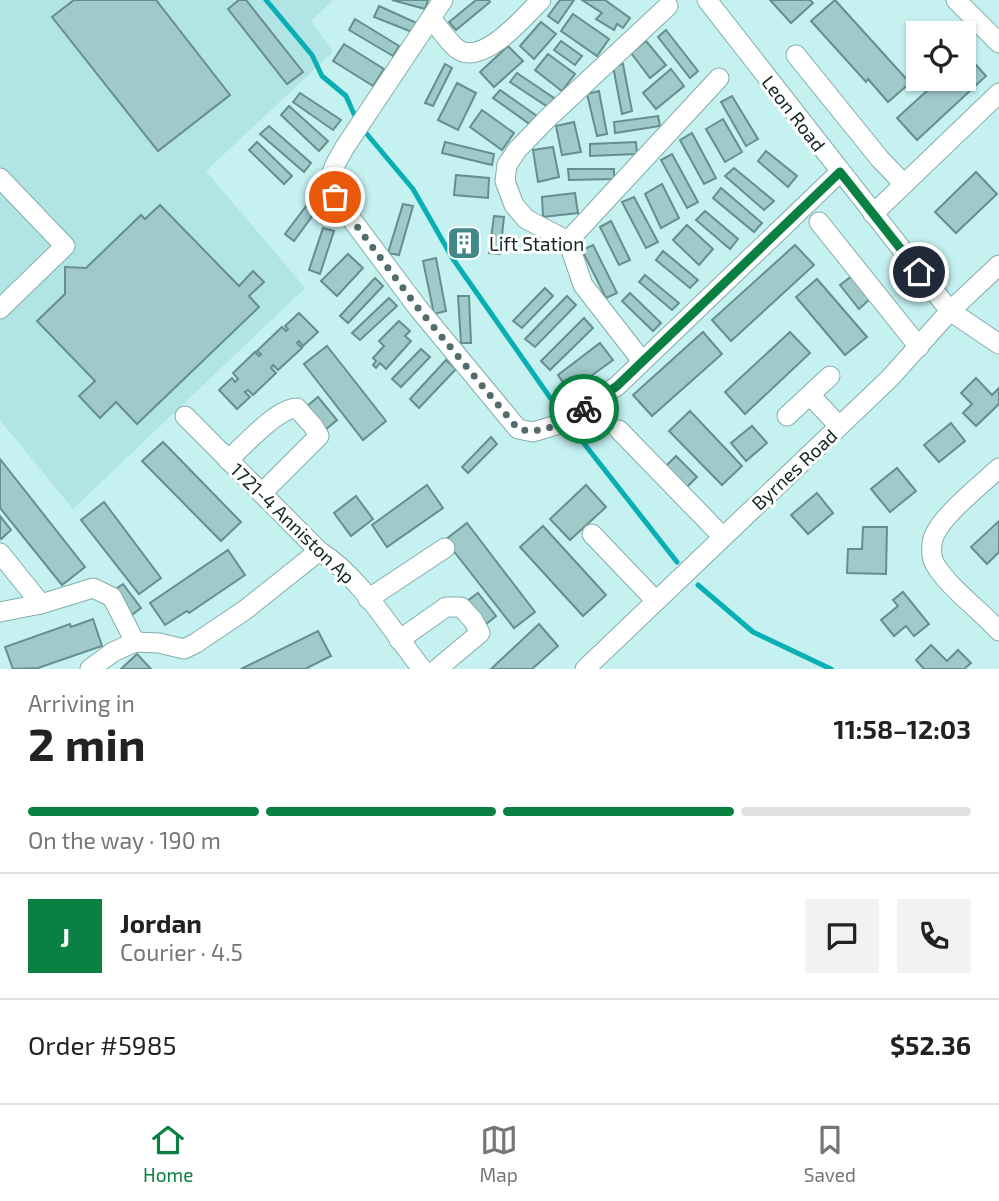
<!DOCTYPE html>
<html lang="en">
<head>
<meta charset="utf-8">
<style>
	:root { --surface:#fff; --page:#f2f2f2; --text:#222; --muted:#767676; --line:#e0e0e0; --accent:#0b8043 }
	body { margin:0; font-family:"Exo 2",sans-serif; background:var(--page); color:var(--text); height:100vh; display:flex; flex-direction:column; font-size:26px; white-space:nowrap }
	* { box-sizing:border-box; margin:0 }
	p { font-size:23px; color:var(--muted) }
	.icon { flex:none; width:38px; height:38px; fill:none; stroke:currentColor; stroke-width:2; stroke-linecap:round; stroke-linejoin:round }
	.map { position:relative; height:669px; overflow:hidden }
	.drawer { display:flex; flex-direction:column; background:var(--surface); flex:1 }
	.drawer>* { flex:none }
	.tools { position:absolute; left:906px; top:21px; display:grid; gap:14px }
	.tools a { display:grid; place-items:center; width:70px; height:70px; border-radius:0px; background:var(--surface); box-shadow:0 2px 5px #0004; font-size:35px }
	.pin { position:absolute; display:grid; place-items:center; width:60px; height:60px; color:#fff; margin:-30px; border:4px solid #fff; border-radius:50%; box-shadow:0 2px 7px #0007 }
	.courier { position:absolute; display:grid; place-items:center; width:70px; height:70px; margin:-35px; border:5px solid #0b8043; border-radius:50%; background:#fff; color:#222; box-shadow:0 2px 9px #0007 }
	.head em { font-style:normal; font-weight:700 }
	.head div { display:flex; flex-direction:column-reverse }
	.head { display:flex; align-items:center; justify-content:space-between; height:119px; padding:0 28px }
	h1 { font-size:46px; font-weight:700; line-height:52px }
	.bar { display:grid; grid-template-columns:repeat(4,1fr); gap:10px 7px; align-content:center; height:84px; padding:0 28px }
	.bar i { height:9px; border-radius:5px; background:var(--line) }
	.bar .current { background:var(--accent) }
	.bar p { grid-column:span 4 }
	.line { display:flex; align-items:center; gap:18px; padding:0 28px; border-top:2px solid var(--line) }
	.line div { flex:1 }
	.round { display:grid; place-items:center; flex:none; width:74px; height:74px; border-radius:0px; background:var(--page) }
	.menu { display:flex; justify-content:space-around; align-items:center; height:98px; border-top:2px solid var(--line); background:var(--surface); font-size:19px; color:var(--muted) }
	.menu a { display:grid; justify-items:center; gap:4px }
	.menu .current { color:var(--accent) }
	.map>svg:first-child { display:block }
</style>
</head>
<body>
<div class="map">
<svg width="999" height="669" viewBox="0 0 999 669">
	<rect width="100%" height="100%" fill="#c6f1f1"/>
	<polygon fill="#b0e4e5" points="0,0 333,0 311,21 333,52 206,171 305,288 73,509 0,420"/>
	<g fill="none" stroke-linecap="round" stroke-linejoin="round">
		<g stroke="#08afb3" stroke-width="5">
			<polyline points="266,0 312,55 322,76 346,96 354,114"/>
			<polyline points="366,133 413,189 453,259 556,406"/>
			<polyline points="571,427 677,562"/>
			<polyline points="698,585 753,632 831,669"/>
		</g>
	</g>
	<g fill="#a0c9ca" stroke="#668e8f" stroke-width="2">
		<polygon points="74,0 156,0 230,95 158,151 52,17"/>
		<polygon points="239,0 246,0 303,72 287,84 228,9"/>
		<polygon points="392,0 428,0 425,9"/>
		<polygon points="476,0 489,0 490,2 456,30 449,22"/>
		<polygon points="560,0 574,0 558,23 548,16"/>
		<polygon points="582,0 605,0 630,18 623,28 617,24 614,30 596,19 602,13"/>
		<polygon points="770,0 810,0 813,3 791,23"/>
		<polygon points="835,0 910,83 888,102 868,79 866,82 811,21"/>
		<polygon points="379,6 421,25 417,34 374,17"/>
		<polygon points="573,14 609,39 597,56 561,31"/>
		<polygon points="355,19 399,46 393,56 349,30"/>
		<polygon points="541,22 556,34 534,59 520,46"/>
		<polygon points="666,30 698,71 690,78 658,37"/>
		<polygon points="561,41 582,56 575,65 554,50"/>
		<polygon points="646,41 666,65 650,78 631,53"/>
		<polygon points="344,44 384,69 373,86 333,61"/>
		<polygon points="508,46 523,61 494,87 480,72"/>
		<polygon points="548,54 575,74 562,91 535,70"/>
		<polygon points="966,54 986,76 917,140 897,118 940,79 964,79 964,56"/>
		<polygon points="445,64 452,68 433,106 425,103"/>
		<polygon points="623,64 632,111 622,114 613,66"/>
		<polygon points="671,69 684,86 656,109 643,93"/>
		<polygon points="517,73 554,98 548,107 510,82"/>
		<polygon points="457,83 476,93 458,130 438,120"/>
		<polygon points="500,90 537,116 531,125 493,98"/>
		<polygon points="599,91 607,134 597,136 587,94"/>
		<polygon points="300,93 341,120 333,130 293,102"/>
		<polygon points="732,96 758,139 746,146 721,102"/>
		<polygon points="289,106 328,141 319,151 281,115"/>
		<polygon points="482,110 514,133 502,150 470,127"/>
		<polygon points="658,116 660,126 615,133 614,122"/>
		<polygon points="723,119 742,152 725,162 706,129"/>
		<polygon points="574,122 581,152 562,155 556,126"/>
		<polygon points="269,126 311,163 304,172 260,134"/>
		<polygon points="692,133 716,178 704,184 680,140"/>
		<polygon points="257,142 292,176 284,184 249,150"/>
		<polygon points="445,142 494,154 492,165 442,153"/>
		<polygon points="636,142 637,154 590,156 590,144"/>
		<polygon points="553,147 559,177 538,182 533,150"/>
		<polygon points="766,151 797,176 788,187 758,161"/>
		<polygon points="672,154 698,202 687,208 661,160"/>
		<polygon points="734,168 774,201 764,210 725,176"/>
		<polygon points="568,169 614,169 614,179 569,180"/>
		<polygon points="976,172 997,194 956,233 935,212"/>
		<polygon points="456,175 489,178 488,198 454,195"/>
		<polygon points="662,184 679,218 661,228 645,194"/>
		<polygon points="721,188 762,223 754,232 713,198"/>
		<polygon points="316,193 324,200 294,241 285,234"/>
		<polygon points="575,193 578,213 543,217 542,197"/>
		<polygon points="634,197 658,242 646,248 622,202"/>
		<polygon points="403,204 413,206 399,255 388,253"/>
		<polygon points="160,205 239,286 253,271 264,282 249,296 259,307 137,424 116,402 100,418 79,396 95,381 37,321 65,294 65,267 86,268 141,215 145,219"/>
		<polygon points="705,211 738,239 730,249 696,220"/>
		<polygon points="494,216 504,217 500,254 489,253"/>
		<polygon points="611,221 630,260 619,265 600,227"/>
		<polygon points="687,225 713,249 699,265 673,240"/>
		<polygon points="323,228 334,231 320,274 309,270"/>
		<polygon points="465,237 470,244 462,250 457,242"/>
		<polygon points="593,245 617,293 606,298 582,250"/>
		<polygon points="795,245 814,265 731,341 712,320"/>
		<polygon points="663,251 698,280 690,288 656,260"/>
		<polygon points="348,254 363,268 337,296 321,281"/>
		<polygon points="436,258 446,311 434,314 423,261"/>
		<polygon points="645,275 679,303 672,310 639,282"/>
		<polygon points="852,276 870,299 859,309 840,285"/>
		<polygon points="375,278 383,286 348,323 340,316"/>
		<polygon points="817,279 867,337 845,355 796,297"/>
		<polygon points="545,288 553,296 522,328 513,321"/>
		<polygon points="630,293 661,323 653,331 622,301"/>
		<polygon points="458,296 469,296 471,343 461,343"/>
		<polygon points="567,296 576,305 535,347 525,339"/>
		<polygon points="389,298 397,306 360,340 352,333"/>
		<polygon points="299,313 318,332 303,346 299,341 297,343 302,348 278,370 273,365 271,368 276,373 253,395 248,390 245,392 250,397 237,409 219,390 232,378 235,382 238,379 233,373 255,352 259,356 261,354 257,351 282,327 286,331 288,329 285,326"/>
		<polygon points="584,318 593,328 550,370 541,361"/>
		<polygon points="399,321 410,331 405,336 411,341 386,369 380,363 376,368 373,365 376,361 373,358 384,346 379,341"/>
		<polygon points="703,332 722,354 652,416 633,395"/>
		<polygon points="790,332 810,353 745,414 725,392"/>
		<polygon points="600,343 613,360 580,384 574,377 564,384 558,375"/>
		<polygon points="327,346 386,421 363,440 304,364"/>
		<polygon points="421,349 430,357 401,387 392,379"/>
		<polygon points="446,360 456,369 419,408 410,399"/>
		<polygon points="976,378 992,395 999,388 999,404 976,426 963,413 972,404 961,393"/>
		<polygon points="318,397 337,420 325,430 306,407"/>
		<polygon points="690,411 742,466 722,485 669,431"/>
		<polygon points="951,423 965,441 939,462 924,445"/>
		<polygon points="752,426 767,443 746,461 731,443"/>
		<polygon points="491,437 497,444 468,473 462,467"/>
		<polygon points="163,442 241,522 221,541 142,461"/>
		<polygon points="676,456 697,477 686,488 665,467"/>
		<polygon points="0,459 85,567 62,585 0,508"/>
		<polygon points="897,468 916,491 890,512 871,489"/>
		<polygon points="427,485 443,508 387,547 372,525"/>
		<polygon points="586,485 606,507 570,540 550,519"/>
		<polygon points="817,493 833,513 808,534 791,515"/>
		<polygon points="356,496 373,519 351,536 334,513"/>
		<polygon points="104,502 161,578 139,594 81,520"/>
		<polygon points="0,516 11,530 1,539 0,538"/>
		<polygon points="999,521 999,552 987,564 971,547"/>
		<polygon points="467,523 535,612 514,628 445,540"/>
		<polygon points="543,526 606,595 583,616 520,547"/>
		<polygon points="863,527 887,527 886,574 847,573 848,549 862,549"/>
		<polygon points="228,550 245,575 189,613 187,611 165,625 150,603"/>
		<polygon points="123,584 141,608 129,617 111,592"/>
		<polygon points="903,592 929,624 914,636 906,626 894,636 881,620 898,606 893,600"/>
		<polygon points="478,593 496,616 485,625 466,602"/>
		<polygon points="93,619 102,646 38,668 13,669 5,647 70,624 71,627"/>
		<polygon points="539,624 558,646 532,669 491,669"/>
		<polygon points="318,631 331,656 305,669 241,669"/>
		<polygon points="931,645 947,661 958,650 971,663 964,669 924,669 916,660"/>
		<polygon points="137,654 151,669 121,669"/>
	</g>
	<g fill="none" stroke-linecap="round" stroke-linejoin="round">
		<g stroke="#84acad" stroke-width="21">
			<g id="minor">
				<path d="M 443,0 L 345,147 C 334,167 326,174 335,197 L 418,308 L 518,429 L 533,432 L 563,423 L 617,386 L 840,172"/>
				<polyline points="707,0 950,311 999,344"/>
				<polyline points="956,0 999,43"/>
				<path d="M 431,18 C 439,28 447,40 456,48 C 481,69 525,16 541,0"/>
				<polyline points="796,55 880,159 904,184"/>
				<polyline points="0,178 65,246 0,309"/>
				<polyline points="873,214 999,93"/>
				<polyline points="819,222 919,347"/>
				<polyline points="568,241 526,219 514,205 505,181 507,165 517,150 548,118 668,6"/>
				<polyline points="642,361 583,285 568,241 719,78"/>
				<polyline points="810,395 839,426"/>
				<path d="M 185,416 L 319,551 C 360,576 392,631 422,669"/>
				<polyline points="787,416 830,376"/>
				<polyline points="619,430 722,536"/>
				<path d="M 228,460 C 244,446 277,408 297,408 L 313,426 L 319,436 L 262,493"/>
				<path d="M 999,468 C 982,484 944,514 935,534 C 931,541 931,553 933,560 C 941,581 983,613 999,631"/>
				<polyline points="592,534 656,601"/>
				<polyline points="0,553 41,604 0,612"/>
				<polyline points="368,599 445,548"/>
				<polyline points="41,604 93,588 112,597 135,642"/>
				<polyline points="399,640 446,607 461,607 473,620 480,633 437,669"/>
				<polyline points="90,669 113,652 135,642 159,643 184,649 196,643 245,610 319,551"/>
				<polyline points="585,669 890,378 950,311 999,265"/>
			</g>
		</g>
		<use href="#minor" stroke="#fff" stroke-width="19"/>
	</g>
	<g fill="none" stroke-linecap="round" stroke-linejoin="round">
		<path stroke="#526c6c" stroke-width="7" stroke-dasharray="0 12.6" d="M 335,197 L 418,308 L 518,429 C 543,435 563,423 584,409"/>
		<polyline stroke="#0b8043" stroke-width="9" points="584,409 617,386 840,172 919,272"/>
	</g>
	<defs>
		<g id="building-square" transform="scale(1.75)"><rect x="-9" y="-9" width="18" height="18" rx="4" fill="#40888a" stroke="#fff"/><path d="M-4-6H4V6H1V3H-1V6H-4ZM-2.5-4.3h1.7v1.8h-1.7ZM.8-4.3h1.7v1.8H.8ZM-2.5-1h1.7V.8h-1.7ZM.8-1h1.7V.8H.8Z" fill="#fff"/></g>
	</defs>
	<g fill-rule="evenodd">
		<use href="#building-square" x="464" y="243"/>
	</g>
	<g text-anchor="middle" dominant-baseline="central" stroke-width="6" stroke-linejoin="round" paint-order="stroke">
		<g font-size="19" fill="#142525" stroke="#fff">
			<text transform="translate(794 113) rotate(52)">Leon Road</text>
			<text transform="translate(794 469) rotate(-43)">Byrnes Road</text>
			<text transform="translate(293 523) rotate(44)">1721-4 Anniston Ap</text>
		</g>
		<g font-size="19" fill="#142525" stroke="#fff" text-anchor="start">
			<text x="489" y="243">Lift Station</text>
		</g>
	</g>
</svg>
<div class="tools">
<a><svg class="icon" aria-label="locate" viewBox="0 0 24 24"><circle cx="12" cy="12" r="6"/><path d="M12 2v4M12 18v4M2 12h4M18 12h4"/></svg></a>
</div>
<div class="pin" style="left:335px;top:197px;background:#ea580c"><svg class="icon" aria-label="bag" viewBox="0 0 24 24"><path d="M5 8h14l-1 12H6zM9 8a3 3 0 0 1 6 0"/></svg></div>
<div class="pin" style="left:919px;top:272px;background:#1f2937"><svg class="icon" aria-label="home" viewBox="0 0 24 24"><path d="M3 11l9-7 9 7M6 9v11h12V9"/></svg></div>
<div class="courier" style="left:584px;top:409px"><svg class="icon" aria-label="bike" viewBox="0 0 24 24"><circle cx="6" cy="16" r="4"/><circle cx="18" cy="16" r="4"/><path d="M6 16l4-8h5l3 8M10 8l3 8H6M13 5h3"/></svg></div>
</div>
<section class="drawer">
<div class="head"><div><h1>2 min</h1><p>Arriving in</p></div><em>11:58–12:03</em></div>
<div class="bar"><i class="current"></i><i class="current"></i><i class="current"></i><i></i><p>On the way · 190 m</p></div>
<div class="line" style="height:126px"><b class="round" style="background:var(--accent);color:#fff">J</b><div><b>Jordan</b><p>Courier · 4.5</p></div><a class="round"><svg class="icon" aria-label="chat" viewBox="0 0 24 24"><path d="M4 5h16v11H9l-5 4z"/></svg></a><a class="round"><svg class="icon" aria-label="phone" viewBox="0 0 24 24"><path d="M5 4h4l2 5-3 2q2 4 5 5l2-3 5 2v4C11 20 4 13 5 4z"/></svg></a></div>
<div class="line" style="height:91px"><div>Order #5985</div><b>$52.36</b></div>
</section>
<nav class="menu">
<a class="current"><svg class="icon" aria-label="home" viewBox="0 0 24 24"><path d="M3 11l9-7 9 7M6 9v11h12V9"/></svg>Home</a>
<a><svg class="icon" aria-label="map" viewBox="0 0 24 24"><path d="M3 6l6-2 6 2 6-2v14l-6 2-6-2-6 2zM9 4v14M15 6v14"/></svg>Map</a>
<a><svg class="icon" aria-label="saved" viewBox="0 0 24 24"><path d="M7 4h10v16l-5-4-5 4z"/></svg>Saved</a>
</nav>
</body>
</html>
